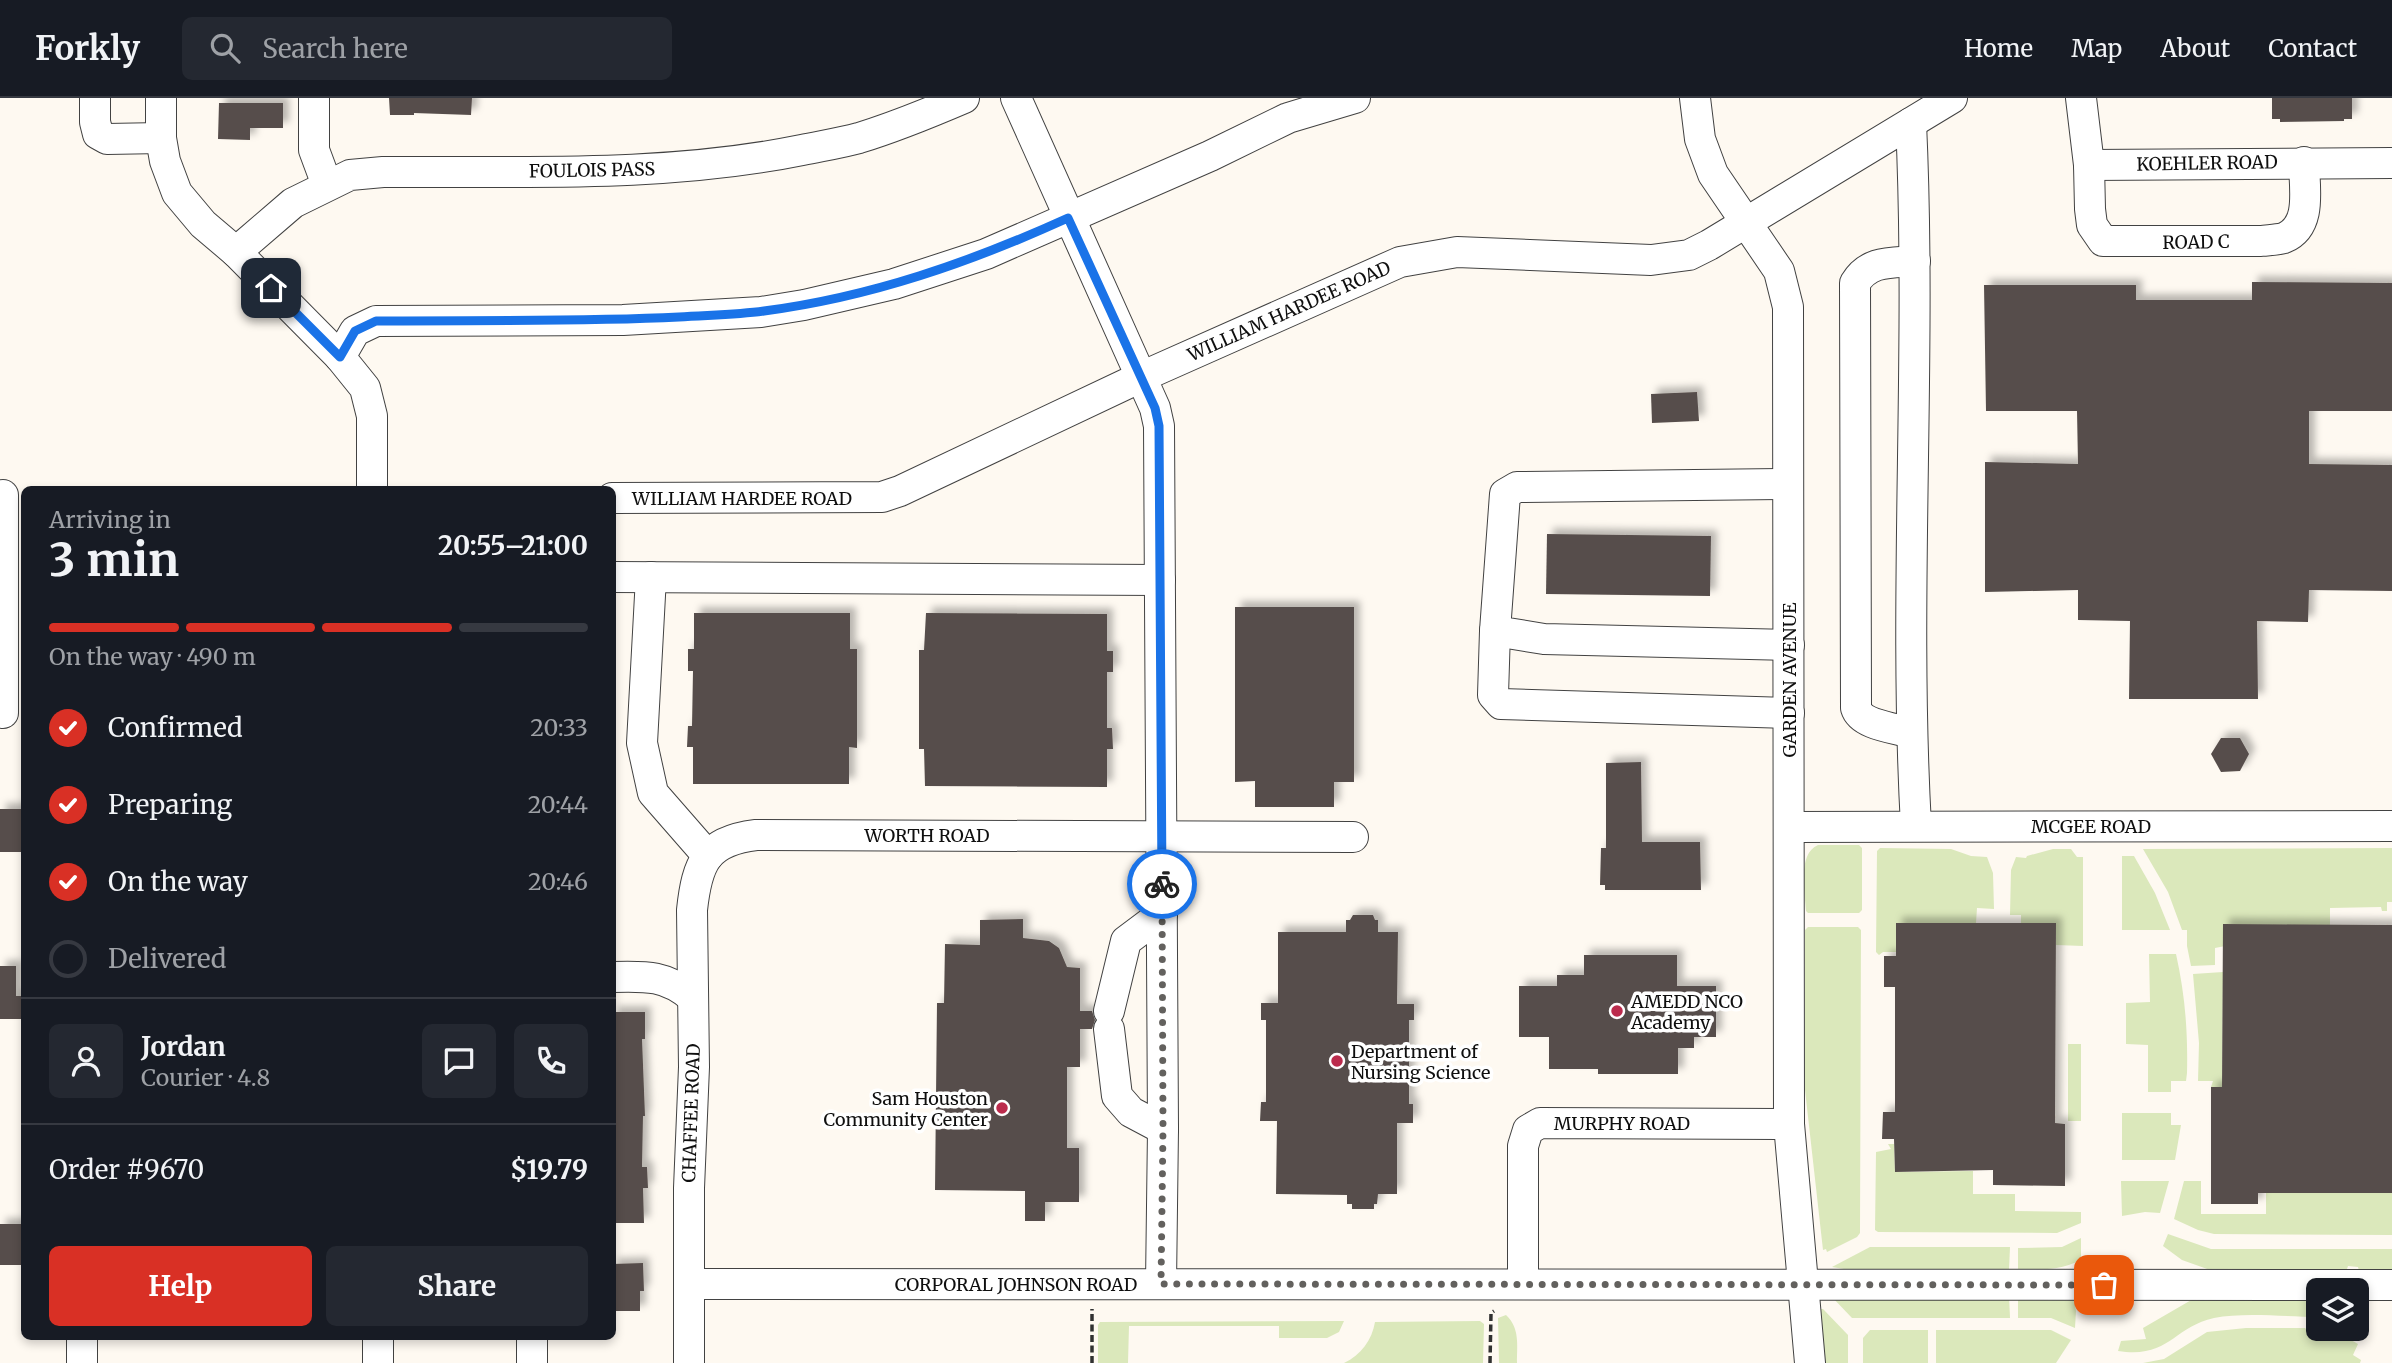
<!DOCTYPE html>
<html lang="en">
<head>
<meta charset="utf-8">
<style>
	:root { --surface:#171b24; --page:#242831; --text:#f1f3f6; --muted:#9ea1a6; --line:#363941; --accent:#d93025 }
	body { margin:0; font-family:Merriweather,serif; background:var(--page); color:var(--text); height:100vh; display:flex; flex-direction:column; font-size:26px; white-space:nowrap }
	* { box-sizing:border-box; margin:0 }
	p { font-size:23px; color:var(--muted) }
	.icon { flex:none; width:38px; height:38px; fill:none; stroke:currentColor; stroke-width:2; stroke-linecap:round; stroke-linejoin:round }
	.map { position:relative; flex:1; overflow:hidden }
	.side { position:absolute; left:21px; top:388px; width:595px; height:854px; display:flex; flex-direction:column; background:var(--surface); border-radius:10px; box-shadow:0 4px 10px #0003 }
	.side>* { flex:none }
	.controls { position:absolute; left:2306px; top:1180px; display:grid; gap:14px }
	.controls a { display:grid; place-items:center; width:63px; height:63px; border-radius:10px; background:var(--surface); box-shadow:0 4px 10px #0003; font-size:35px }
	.pin { position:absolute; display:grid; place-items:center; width:60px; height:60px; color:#fff; margin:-30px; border-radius:14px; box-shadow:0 4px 10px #0006 }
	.courier { position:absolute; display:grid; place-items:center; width:70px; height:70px; margin:-35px; border:5px solid #1a73e8; border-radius:50%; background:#fff; color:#222; box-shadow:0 2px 9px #0007 }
	.headline em { font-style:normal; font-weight:700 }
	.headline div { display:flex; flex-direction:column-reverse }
	.headline { display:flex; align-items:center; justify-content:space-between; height:119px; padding:0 28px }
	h1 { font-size:46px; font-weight:700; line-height:52px }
	.bar { display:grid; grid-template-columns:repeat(4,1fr); gap:10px 7px; align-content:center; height:84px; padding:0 28px }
	.bar i { height:9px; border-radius:5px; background:var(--line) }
	.bar .active { background:var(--accent) }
	.bar p { grid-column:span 4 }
	.line { display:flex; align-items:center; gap:18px; padding:0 28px; border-top:2px solid var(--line) }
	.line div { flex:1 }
	.round { display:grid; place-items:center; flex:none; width:74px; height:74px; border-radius:10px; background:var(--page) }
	ol { padding:0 28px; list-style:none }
	li { display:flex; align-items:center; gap:21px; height:77px }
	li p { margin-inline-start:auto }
	li .icon { padding:7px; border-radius:50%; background:var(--accent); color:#fff; stroke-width:4 }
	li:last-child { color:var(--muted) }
	li i { width:38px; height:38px; border:4px solid var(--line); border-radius:50% }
	.cta { display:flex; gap:14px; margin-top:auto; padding:14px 28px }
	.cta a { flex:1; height:80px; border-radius:10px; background:var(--accent); color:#fff; font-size:28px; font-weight:700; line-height:80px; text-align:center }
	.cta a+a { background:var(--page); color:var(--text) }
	header { display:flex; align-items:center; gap:42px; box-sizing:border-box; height:98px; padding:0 35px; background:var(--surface); border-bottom:2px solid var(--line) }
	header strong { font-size:33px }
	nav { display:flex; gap:38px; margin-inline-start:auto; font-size:24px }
	.search { width:490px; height:63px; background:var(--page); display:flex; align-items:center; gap:18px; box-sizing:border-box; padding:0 24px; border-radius:10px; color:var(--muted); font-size:26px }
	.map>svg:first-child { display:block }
</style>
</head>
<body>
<header>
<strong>Forkly</strong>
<div class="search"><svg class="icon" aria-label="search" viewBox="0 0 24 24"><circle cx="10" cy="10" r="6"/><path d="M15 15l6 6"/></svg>Search here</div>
<nav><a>Home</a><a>Map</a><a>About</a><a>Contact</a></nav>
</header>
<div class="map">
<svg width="2392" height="1265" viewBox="0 0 2392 1265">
	<defs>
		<filter id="shadow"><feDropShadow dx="6" dy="-6" stdDeviation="3.5" flood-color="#0004"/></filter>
	</defs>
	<rect width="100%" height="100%" fill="#fef9f1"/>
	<g fill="#dbe8bb">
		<path d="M 1818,747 L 1859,747 L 1862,750 L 1862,812 L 1859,815 L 1808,815 L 1806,813 C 1805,794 1797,756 1818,747 Z"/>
		<polygon points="1880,750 1951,751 1971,758 1987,759 1993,775 1994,811 1977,810 1976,825 1896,854 1883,854 1879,857 1876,854 1877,753"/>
		<polygon points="2392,750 2392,804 2387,804 2387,813 2382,813 2381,809 2330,810 2330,827 2215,850 2215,867 2191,868 2187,848 2187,832 2182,832 2168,794 2143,751"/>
		<polygon points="2053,751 2071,751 2077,759 2083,759 2083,848 2056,847 2056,825 2021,825 2021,817 2010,817 2011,772 2016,759 2026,760 2027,758"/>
		<polygon points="2122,758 2134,758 2155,795 2170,832 2122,832"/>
		<polygon points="1808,829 1858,829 1861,832 1860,1135 1857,1139 1827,1154 1826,1151 1823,1152 1805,992 1805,832"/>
		<path d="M 2149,856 L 2176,856 C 2185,896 2188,934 2187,975 L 2186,983 L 2171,983 L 2171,994 L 2148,994 L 2148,947 L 2126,946 L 2126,905 L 2150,904 Z"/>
		<polygon points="2223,874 2222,989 2211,989 2213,983 2198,983 2199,945 2193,876"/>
		<rect x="2068" y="946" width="13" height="77"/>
		<polygon points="2122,1015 2171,1015 2171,1027 2181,1027 2175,1062 2122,1062"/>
		<polygon points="1888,1046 1894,1046 1895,1074 1973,1073 1973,1096 2015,1096 2015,1113 2081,1114 2081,1125 2057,1135 1878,1134 1875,1132 1876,1054 1891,1051"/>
		<polygon points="2121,1083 2169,1083 2160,1115 2145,1114 2122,1118"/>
		<polygon points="2184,1083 2201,1083 2201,1116 2266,1116 2266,1095 2392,1095 2392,1137 2214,1136 2198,1132 2174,1121"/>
		<polygon points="2168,1136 2211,1151 2392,1151 2392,1173 2359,1173 2358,1169 2348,1168 2347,1171 2336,1173 2210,1172 2182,1162 2163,1148"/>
		<path d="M 2081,1140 L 2081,1162 C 2060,1173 2040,1171 2018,1172 L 2018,1150 L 2062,1149 Z"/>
		<polygon points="1870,1149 2010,1149 2009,1172 1844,1171 1832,1169"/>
		<polygon points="2009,1197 2010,1220 1852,1220 1832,1199"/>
		<polygon points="2018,1197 2062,1198 2074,1203 2076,1213 2075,1230 2051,1220 2018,1220"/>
		<path d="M 2232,1197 L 2232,1203 L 2238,1203 L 2238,1197 L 2319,1197 L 2319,1219 C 2288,1219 2244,1214 2214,1220 C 2173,1229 2169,1261 2118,1253 L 2121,1243 L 2146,1241 L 2143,1230 L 2193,1201 Z"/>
		<polygon points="1819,1211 1823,1211 1848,1237 1848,1265 1820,1265"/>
		<path d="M 1506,1217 C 1520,1230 1517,1247 1517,1265 L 1499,1265 L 1498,1220 Z"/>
		<polygon points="1344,1223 1339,1234 1327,1240 1279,1240 1279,1228 1129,1228 1128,1265 1098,1265 1098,1227 1100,1224"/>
		<path d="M 1480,1223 L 1484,1226 L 1483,1265 L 1344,1265 C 1361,1257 1372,1242 1375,1224 Z"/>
		<polygon points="2246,1230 2305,1230 2308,1233 2313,1233 2316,1230 2357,1230 2351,1242 2358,1246 2353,1257 2361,1262 2360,1265 2143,1265 2164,1261 2207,1234"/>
		<polygon points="1870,1232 1928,1232 1928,1265 1863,1265 1863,1240"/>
		<polygon points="1936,1232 2051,1232 2071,1242 2056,1265 1936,1265"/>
	</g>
	<g fill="#574e4b" filter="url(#shadow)">
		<polygon points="389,0 472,0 471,17 414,15 414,17 390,17"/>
		<polygon points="2272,0 2352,0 2352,21 2344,21 2344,23 2280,24 2280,21 2272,21"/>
		<polygon points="219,5 283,5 283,30 250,30 250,42 218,41"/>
		<polygon points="2252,184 2392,185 2392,313 2309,313 2309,366 2392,367 2392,493 2309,492 2308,524 2257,523 2258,601 2129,601 2130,523 2078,522 2078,492 1985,494 1985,364 2078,366 2077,313 1986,313 1984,187 2136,187 2136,202 2252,202"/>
		<polygon points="1697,294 1699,323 1652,325 1651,296"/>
		<polygon points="1547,436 1711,438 1710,498 1546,496"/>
		<polygon points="1235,509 1354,509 1354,684 1334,684 1334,709 1255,709 1255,683 1235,684"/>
		<polygon points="694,515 850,515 850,551 857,551 857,650 849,649 849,686 693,686 693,649 687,649 688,628 692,628 693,573 688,573 688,551 694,551"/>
		<polygon points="926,515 1107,516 1107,553 1113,553 1113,574 1107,574 1107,630 1112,630 1113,651 1107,651 1107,689 925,688 924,651 919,651 919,552 924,552"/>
		<polygon points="2221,640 2240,640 2249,656 2240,673 2221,674 2211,656"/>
		<polygon points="1641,664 1642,744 1700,744 1701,792 1605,792 1605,787 1600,787 1601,750 1606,750 1606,665"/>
		<rect x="0" y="711" width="24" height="43"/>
		<polygon points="1353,817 1373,817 1375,822 1378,822 1378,834 1398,834 1397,906 1414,906 1414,922 1409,922 1409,1006 1413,1006 1413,1025 1397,1025 1397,1096 1378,1096 1377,1106 1374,1106 1374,1111 1352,1111 1352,1106 1347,1106 1347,1097 1276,1096 1277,1023 1260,1023 1261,1004 1266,1004 1266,922 1261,922 1261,905 1278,905 1278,834 1346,834 1346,822 1350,822"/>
		<polygon points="1023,821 1023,840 1049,843 1059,850 1067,869 1080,870 1080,913 1092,913 1095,922 1092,931 1080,931 1080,969 1067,969 1067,1050 1079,1050 1079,1104 1045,1104 1045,1123 1025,1123 1025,1093 935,1092 937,905 944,905 945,846 980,847 980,822"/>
		<polygon points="1896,825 2056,825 2055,1025 2065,1026 2065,1088 1993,1087 1993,1072 1895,1074 1894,1041 1882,1041 1883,1014 1895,1014 1895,889 1884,889 1884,858 1896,858"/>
		<polygon points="2223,826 2392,827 2392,1095 2258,1095 2258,1106 2211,1106 2211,989 2222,989"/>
		<polygon points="1584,857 1677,857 1677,888 1716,888 1716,939 1694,939 1694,950 1678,950 1678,976 1598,976 1598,971 1549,971 1549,939 1519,939 1519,888 1557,888 1557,877 1584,877"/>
		<polygon points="0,868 16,868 16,898 23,898 23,921 0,921"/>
		<polygon points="612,914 645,914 645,941 642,941 645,1018 643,1018 642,1069 647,1069 648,1090 643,1090 644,1125 612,1125"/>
		<rect x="0" y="1126" width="24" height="41"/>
		<polygon points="643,1165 644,1193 640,1193 640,1213 612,1213 612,1166"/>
	</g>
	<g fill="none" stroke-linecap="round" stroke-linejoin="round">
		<g stroke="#424242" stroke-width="32">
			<g id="minor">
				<polyline points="95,0 95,24 98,36 107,41 161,40"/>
				<polyline points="161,0 161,40 165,63 177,95 203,126 236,154 340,259 365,290 372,318 372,392"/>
				<polyline points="314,0 314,52 327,87"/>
				<polyline points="1016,0 1155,310 1159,328 1163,1031 1161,1186"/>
				<polyline points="1695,0 1700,41 1713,76 1779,173 1788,209 1789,1026 1810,1265"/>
				<path d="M 2081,0 L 2089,67 L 2090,111 L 2092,127 L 2103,143 L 2261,143 C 2268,142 2277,142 2284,140 C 2313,128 2304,89 2304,64"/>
				<path d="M 1911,25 C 1922,260 1903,494 1916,728"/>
				<polyline points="2089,67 2392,65"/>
				<path d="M 236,154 L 293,105 L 350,77 L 383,74 C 523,73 664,80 802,52 C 821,48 841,45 859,40 C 895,29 929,15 964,0"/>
				<polyline points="340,259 355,233 376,223 623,222 761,214 804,207 894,186 986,156 1210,58 1288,20 1355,0"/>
				<polyline points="1788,386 1517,389 1505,396 1495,533 1544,541 1789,547"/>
				<polyline points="612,400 882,399 900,393 1141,279 1400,164 1457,154 1651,162 1689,157 1709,147 1952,0"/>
				<polyline points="612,479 1160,482"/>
				<polyline points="651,479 642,645 653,695 708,758"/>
				<polyline points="1495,533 1493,597 1501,606 1789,615"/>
				<polyline points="3,615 3,397"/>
				<path d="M 1911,635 C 1895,630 1861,627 1856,610 L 1855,185 C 1869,162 1891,165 1915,163"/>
				<polyline points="1790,729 2392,728"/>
				<path d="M 612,879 C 646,878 667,877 693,900"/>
				<polyline points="1109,913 1126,843 1162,816"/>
				<polyline points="1109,931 1117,998 1131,1014 1163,1031"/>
				<polyline points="689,1186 2392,1187"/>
				<polyline points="1523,1186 1523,1048 1528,1032 1540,1025 1789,1026"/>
				<polyline points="378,1239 378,1265"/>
				<polyline points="82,1265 82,1239"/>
				<polyline points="532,1265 532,1239"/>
				<path d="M 689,1265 L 689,1090 L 694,969 L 692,812 C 697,765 706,743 756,737 L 1353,739"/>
			</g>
		</g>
		<g stroke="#313131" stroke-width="3.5" stroke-dasharray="7 3.5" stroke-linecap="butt">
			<polyline points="1092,1265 1092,1211"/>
			<polyline points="1490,1265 1491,1215 1494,1213"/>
		</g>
		<use href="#minor" stroke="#fff" stroke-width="30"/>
	</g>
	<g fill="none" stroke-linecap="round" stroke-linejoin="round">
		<polyline stroke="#63615e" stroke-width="7" stroke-dasharray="0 12.6" points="1162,786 1163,1031 1161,1186 2104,1187"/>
		<path stroke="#1a73e8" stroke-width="9" d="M 271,190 L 340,259 L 355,233 L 376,223 C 477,222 578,224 679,219 C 707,217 736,217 764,213 C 871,199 971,164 1068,120 L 1155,310 L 1159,328 L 1162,786"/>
	</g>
	<g fill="#bb2b4c" stroke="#fff" stroke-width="2.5">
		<circle cx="1617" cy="913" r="7"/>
		<circle cx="1337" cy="963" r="7"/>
		<circle cx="1002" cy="1010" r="7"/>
	</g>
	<g text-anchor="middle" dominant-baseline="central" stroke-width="7" stroke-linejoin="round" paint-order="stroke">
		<g font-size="18" fill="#0f0f0f" stroke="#fff">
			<text transform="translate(2207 65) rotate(-1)">KOEHLER ROAD</text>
			<text transform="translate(592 72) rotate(-1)">FOULOIS PASS</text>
			<text transform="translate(2196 144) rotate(-1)">ROAD C</text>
			<text transform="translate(1289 213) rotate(-24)">WILLIAM HARDEE ROAD</text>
			<text x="742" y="400">WILLIAM HARDEE ROAD</text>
			<text transform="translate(1789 582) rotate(-90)">GARDEN AVENUE</text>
			<text x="2091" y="728">MCGEE ROAD</text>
			<text x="927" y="737">WORTH ROAD</text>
			<text transform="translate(691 1015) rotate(-88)">CHAFFEE ROAD</text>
			<text x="1622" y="1025">MURPHY ROAD</text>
			<text x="1016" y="1186">CORPORAL JOHNSON ROAD</text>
		</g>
		<g font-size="18" fill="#0f0f0f" stroke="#fff" text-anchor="start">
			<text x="1631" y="903">AMEDD NCO<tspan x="1631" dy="21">Academy</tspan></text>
			<text x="1351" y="953">Department of<tspan x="1351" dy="21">Nursing Science</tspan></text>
			<text x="988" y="1000" text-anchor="end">Sam Houston<tspan x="988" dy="21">Community Center</tspan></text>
		</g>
	</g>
</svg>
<div class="controls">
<a><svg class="icon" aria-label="layers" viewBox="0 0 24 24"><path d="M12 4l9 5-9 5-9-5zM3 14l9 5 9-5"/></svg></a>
</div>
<div class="pin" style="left:2104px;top:1187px;background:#ea580c"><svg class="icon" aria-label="bag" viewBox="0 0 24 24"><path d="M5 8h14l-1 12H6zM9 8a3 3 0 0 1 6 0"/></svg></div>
<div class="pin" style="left:271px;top:190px;background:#1f2937"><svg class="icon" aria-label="home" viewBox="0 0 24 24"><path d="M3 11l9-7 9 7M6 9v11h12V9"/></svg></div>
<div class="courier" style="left:1162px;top:786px"><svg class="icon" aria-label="bike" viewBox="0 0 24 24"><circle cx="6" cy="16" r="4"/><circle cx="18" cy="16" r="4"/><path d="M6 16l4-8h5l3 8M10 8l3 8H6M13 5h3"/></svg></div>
<section class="side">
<div class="headline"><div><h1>3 min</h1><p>Arriving in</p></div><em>20:55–21:00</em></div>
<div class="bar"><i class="active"></i><i class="active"></i><i class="active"></i><i></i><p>On the way · 490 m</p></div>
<ol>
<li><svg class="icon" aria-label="check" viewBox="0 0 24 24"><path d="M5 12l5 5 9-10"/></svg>Confirmed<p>20:33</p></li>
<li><svg class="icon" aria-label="check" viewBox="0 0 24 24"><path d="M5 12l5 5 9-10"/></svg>Preparing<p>20:44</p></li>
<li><svg class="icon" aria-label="check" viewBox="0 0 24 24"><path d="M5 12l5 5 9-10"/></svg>On the way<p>20:46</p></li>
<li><i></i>Delivered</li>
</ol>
<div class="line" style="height:126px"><a class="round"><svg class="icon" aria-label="person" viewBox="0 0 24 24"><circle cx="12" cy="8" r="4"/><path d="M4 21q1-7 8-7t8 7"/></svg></a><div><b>Jordan</b><p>Courier · 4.8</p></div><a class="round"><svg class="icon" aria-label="chat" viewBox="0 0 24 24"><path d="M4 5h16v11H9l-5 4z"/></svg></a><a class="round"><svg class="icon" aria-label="phone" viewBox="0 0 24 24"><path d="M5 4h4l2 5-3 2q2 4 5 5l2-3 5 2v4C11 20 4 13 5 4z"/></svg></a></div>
<div class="line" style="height:91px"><div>Order #9670</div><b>$19.79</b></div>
<div class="cta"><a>Help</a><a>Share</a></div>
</section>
</div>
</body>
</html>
